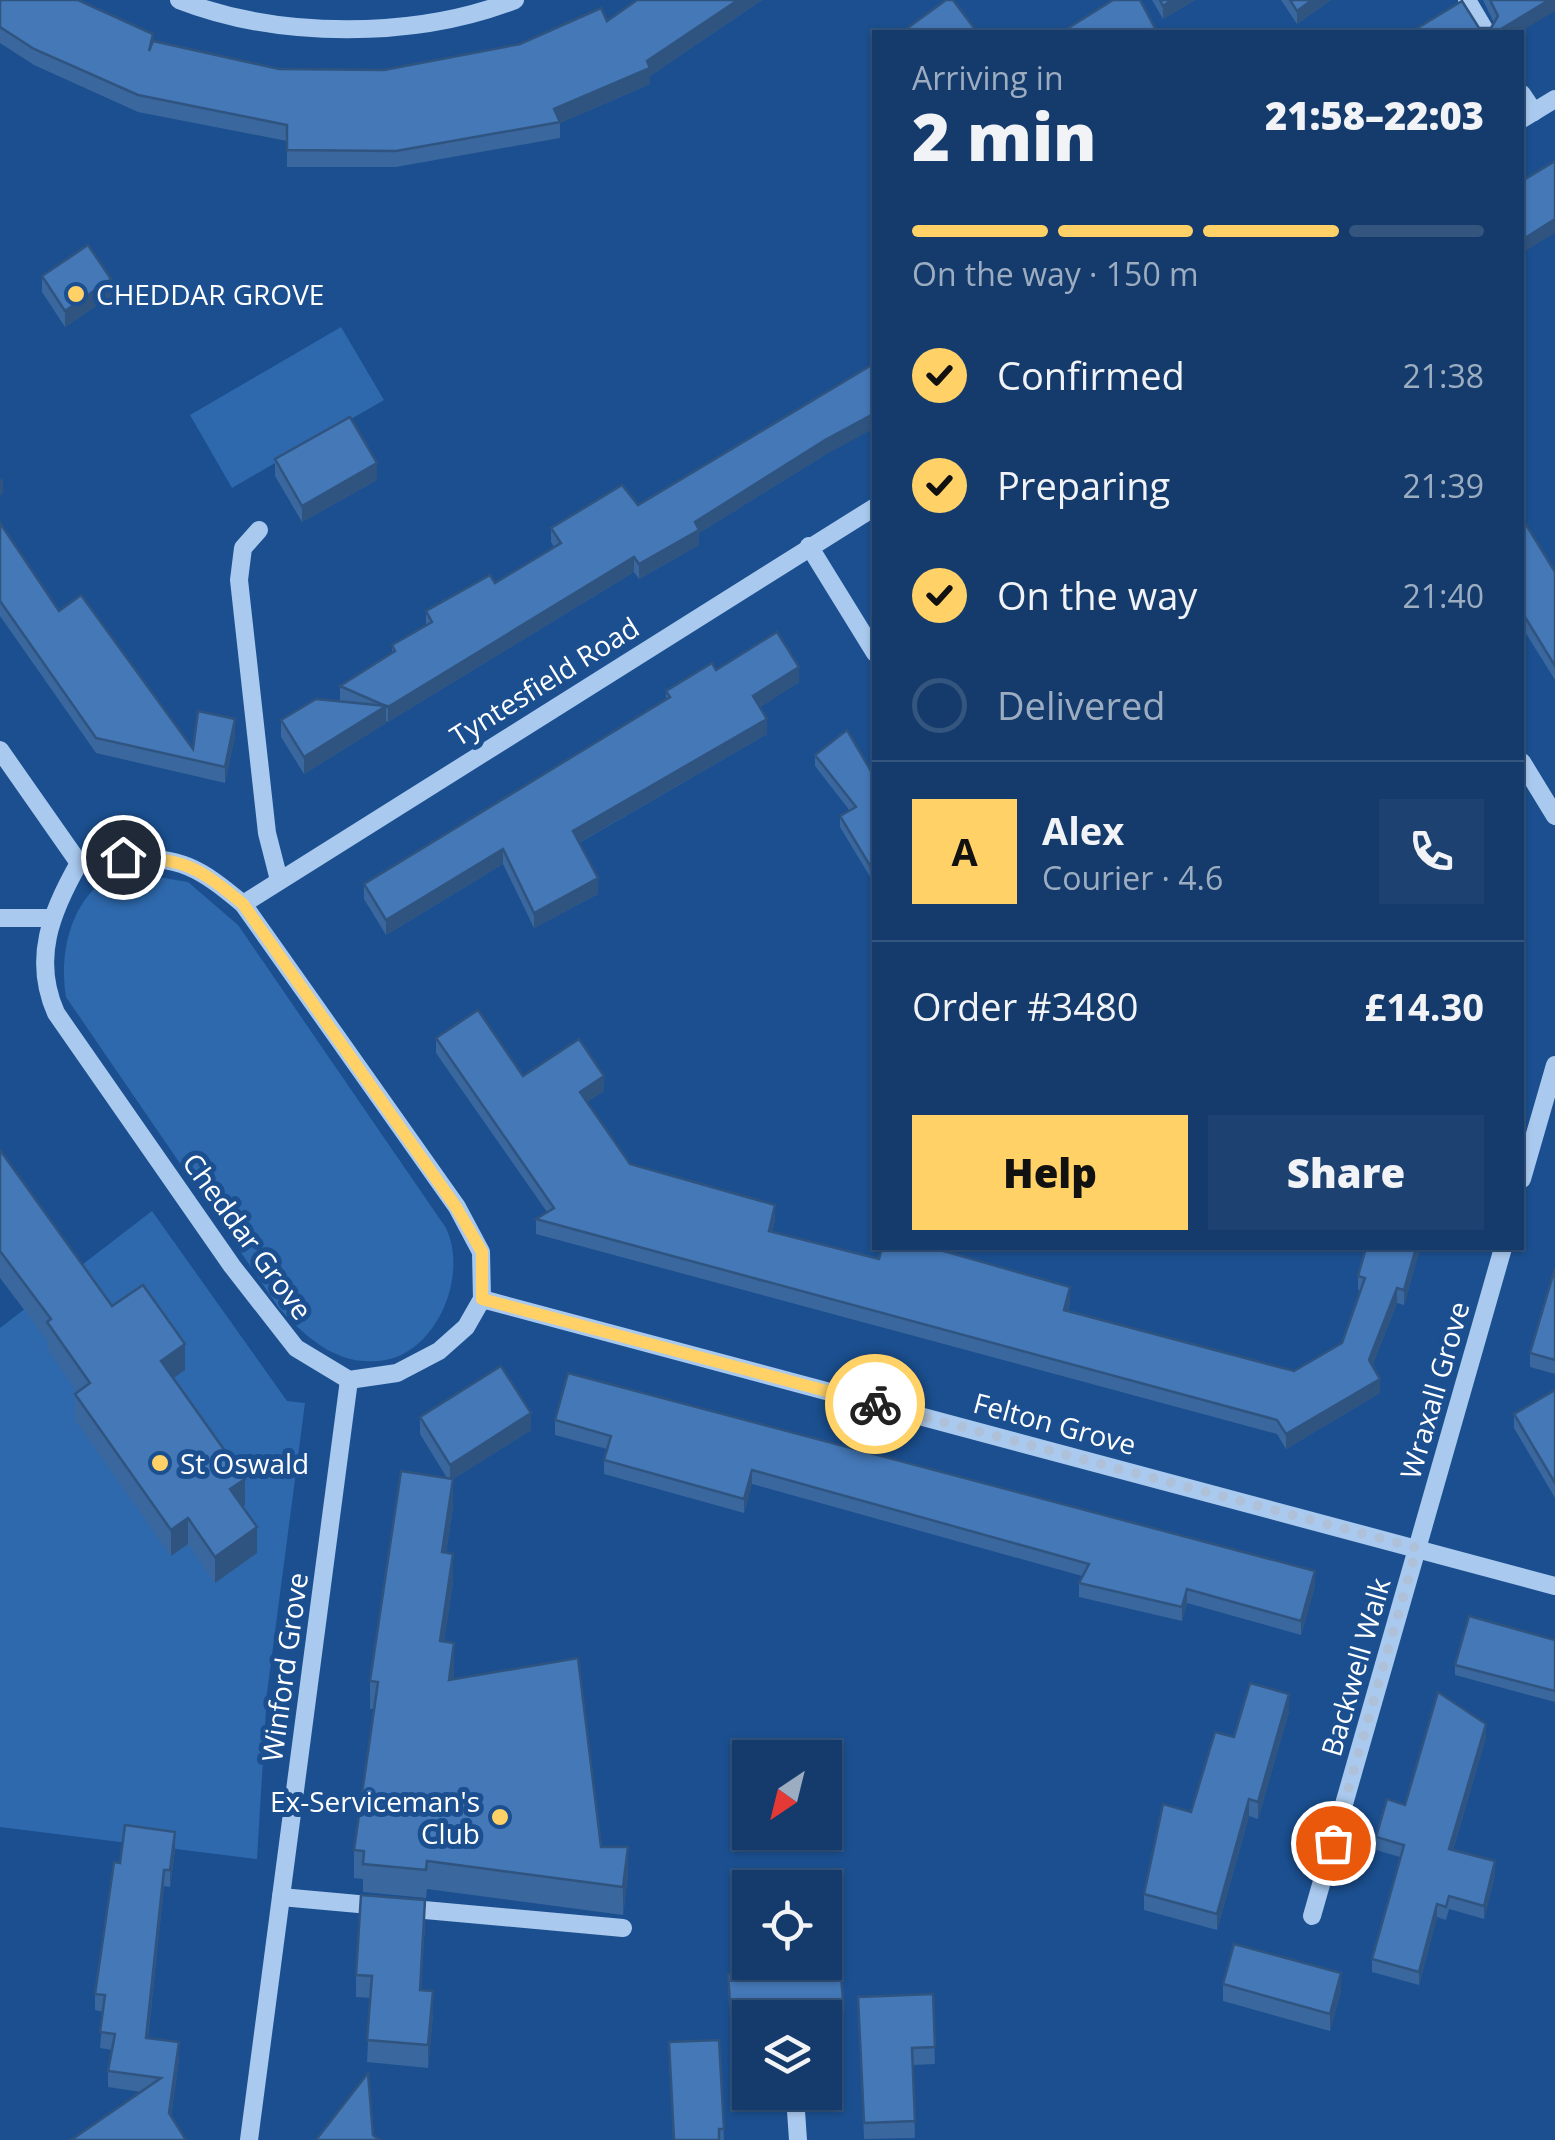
<!DOCTYPE html>
<html lang="en">
<head>
<meta charset="utf-8">
<style>
	:root { --surface:#143b6b; --page:#1d4271; --text:#f1f3f6; --muted:#9dadc1; --line:#33557e; --accent:#ffd166 }
	body { margin:0; font-family:"Open Sans",sans-serif; background:var(--page); color:var(--text); height:100vh; display:flex; flex-direction:column; font-size:38px; white-space:nowrap }
	* { box-sizing:border-box; margin:0 }
	p { font-size:32px; color:var(--muted) }
	.icon { flex:none; width:55px; height:55px; fill:none; stroke:currentColor; stroke-width:2; stroke-linecap:round; stroke-linejoin:round }
	.map { position:relative; flex:1; overflow:hidden }
	.sheet { position:absolute; left:872px; top:30px; width:652px; height:1220px; display:flex; flex-direction:column; background:var(--surface); border-radius:0px; box-shadow:0 2px 8px #0004,0 0 0 2px var(--line) }
	.sheet>* { flex:none }
	.needle { width:65px; rotate:215deg }
	.controls { position:absolute; left:732px; top:1740px; display:grid; gap:20px }
	.controls a { display:grid; place-items:center; width:110px; height:110px; border-radius:0px; background:var(--surface); box-shadow:0 2px 8px #0004,0 0 0 2px var(--line); font-size:50px }
	.pin { position:absolute; display:grid; place-items:center; width:85px; height:85px; color:#fff; margin:-42px; border:5px solid #fff; border-radius:50%; box-shadow:0 2px 10px #0007 }
	.courier { position:absolute; display:grid; place-items:center; width:100px; height:100px; margin:-50px; border:8px solid #ffd166; border-radius:50%; background:#fff; color:#222; box-shadow:0 2px 12px #0007 }
	.overview em { font-style:normal; font-weight:800 }
	.overview div { display:flex; flex-direction:column-reverse }
	.overview { display:flex; align-items:center; justify-content:space-between; height:170px; padding:0 40px }
	h1 { font-size:65px; font-weight:800; line-height:75px }
	.bar { display:grid; grid-template-columns:repeat(4,1fr); gap:15px 10px; align-content:center; height:120px; padding:0 40px }
	.bar i { height:12px; border-radius:8px; background:var(--line) }
	.bar .active { background:var(--accent) }
	.bar p { grid-column:span 4 }
	.line { display:flex; align-items:center; gap:25px; padding:0 40px; border-top:2px solid var(--line) }
	.line div { flex:1 }
	.round { display:grid; place-items:center; flex:none; width:105px; height:105px; border-radius:0px; background:var(--page) }
	ol { padding:0 40px; list-style:none }
	li { display:flex; align-items:center; gap:30px; height:110px }
	li p { margin-inline-start:auto }
	li .icon { padding:10px; border-radius:50%; background:var(--accent); color:#111; stroke-width:4 }
	li:last-child { color:var(--muted) }
	li i { width:55px; height:55px; border:5px solid var(--line); border-radius:50% }
	.primary-button { display:flex; gap:20px; margin-top:auto; padding:20px 40px }
	.primary-button a { flex:1; height:115px; border-radius:0px; background:var(--accent); color:#111; font-size:40px; font-weight:800; line-height:115px; text-align:center }
	.primary-button a+a { background:var(--page); color:var(--text) }
	.map>svg:first-child { display:block }
</style>
</head>
<body>
<div class="map">
<svg width="1555" height="2140" viewBox="0 0 1555 2140">
	<rect width="100%" height="100%" fill="#1b4f8f"/>
	<g fill="#2e69ad">
		<polygon points="341,327 384,400 232,488 190,415"/>
		<path d="M 121,871 L 188,882 L 238,925 L 446,1228 C 469,1276 436,1357 378,1361 C 335,1365 305,1336 279,1308 L 66,997 C 58,950 73,890 121,871 Z"/>
		<polygon points="152,1211 287,1401 305,1403 267,1693 257,1859 0,1827 0,1328"/>
	</g>
	<g fill="none" stroke-linecap="round" stroke-linejoin="round">
		<g stroke="#a9c9ee" stroke-width="18">
			<path d="M 179,0 C 279,39 415,39 515,0"/>
			<polyline points="1467,0 1486,32"/>
			<polyline points="1522,94 1534,112"/>
			<polyline points="1522,119 1555,99"/>
			<polyline points="259,530 243,548 239,580 267,833 279,880"/>
			<polyline points="809,546 875,653"/>
			<polyline points="0,750 79,863"/>
			<polyline points="1522,762 1555,816"/>
			<path d="M 123,857 C 181,857 199,867 243,904 L 457,1207 L 481,1252 L 482,1299 L 466,1327 L 439,1351 L 397,1373 L 349,1380 L 296,1348 L 232,1266 L 56,1013 C 32,959 51,912 79,863 Z"/>
			<polyline points="243,904 875,507"/>
			<polyline points="0,918 52,918"/>
			<polyline points="1522,1179 1555,1065"/>
			<polyline points="482,1299 1555,1586"/>
			<polyline points="281,1897 623,1928"/>
			<polyline points="1312,1916 1503,1248"/>
			<polyline points="796,2111 798,2140"/>
			<polyline points="249,2140 349,1380"/>
		</g>
	</g>
	<g fill="#3a679d">
		<polygon points="0,0 153,41 279,69 384,70 520,44 607,21 637,0 762,0 650,76 650,84 560,123 560,138 396,167 287,167 287,141 138,112 34,65 0,43"/>
		<polygon points="1152,0 1195,0 1163,19"/>
		<polygon points="1281,0 1331,0 1297,24"/>
		<polygon points="1483,0 1555,0 1520,32 1479,28 1491,28 1494,23"/>
		<polygon points="42,276 111,296 65,327 42,292"/>
		<polygon points="825,455 699,533 699,545 639,579 634,572 388,722 386,721 386,723 304,774 281,737 281,720 342,702 340,701 340,686 392,653 392,645 426,625 426,611 495,583 554,547 551,542 551,528"/>
		<polygon points="275,459 377,480 302,522 275,476"/>
		<polygon points="1522,518 1555,572 1555,680 1522,627"/>
		<polygon points="0,523 59,611 193,749 235,735 225,783 96,753 0,616"/>
		<polygon points="716,670 799,682 760,707 767,734 579,843 598,894 534,928 503,864 386,935 364,899 364,884 666,699 666,691"/>
		<polygon points="815,755 875,778 875,885 840,827 840,816 850,811 815,766"/>
		<polygon points="436,1038 523,1076 604,1091 587,1102 630,1164 775,1220 772,1232 879,1259 1070,1302 1068,1311 1294,1371 1342,1343 1360,1291 1358,1290 1358,1276 1366,1248 1420,1248 1404,1305 1397,1303 1372,1366 1380,1393 1286,1449 1277,1434 536,1234 536,1219 547,1212 436,1053"/>
		<polygon points="0,1150 112,1306 185,1370 173,1378 245,1505 243,1507 257,1553 215,1583 188,1544 171,1556 75,1420 75,1394 77,1392 47,1348 47,1340 0,1278"/>
		<polygon points="1555,1268 1555,1374 1530,1367 1530,1353"/>
		<polygon points="1555,1390 1555,1498 1514,1428 1514,1414"/>
		<polygon points="420,1417 531,1430 453,1479 453,1507 446,1553 453,1582 444,1641 454,1671 453,1679 601,1847 628,1875 623,1915 427,1889 426,1898 363,1892 363,1879 354,1878 354,1850 374,1709 370,1709 370,1681 447,1478 420,1434"/>
		<polygon points="555,1420 1315,1586 1301,1635 1187,1603 1182,1621 1079,1597 1079,1583 1082,1576 752,1484 744,1513 604,1474 604,1460 607,1449 555,1435"/>
		<polygon points="1555,1640 1555,1702 1455,1675 1455,1665"/>
		<polygon points="1289,1711 1258,1819 1249,1816 1217,1930 1144,1910 1144,1894 1234,1737"/>
		<polygon points="1486,1737 1453,1850 1495,1875 1484,1919 1449,1909 1446,1920 1437,1917 1419,1985 1372,1972 1372,1959 1400,1857 1376,1850 1376,1837 1405,1805"/>
		<polygon points="175,1849 170,1887 164,1886 148,2038 179,2059 171,2116 141,2092 108,2087 108,2071 112,2050 100,2048 103,2012 95,2010 95,1994 120,1863"/>
		<polygon points="425,1923 421,1990 433,2014 428,2068 367,2062 370,1998 356,1997 356,1975"/>
		<polygon points="728,1974 844,2011 844,2028 825,2029 825,2018 750,2018 750,2033 731,2035"/>
		<polygon points="1223,1984 1341,1990 1330,2031 1223,2001"/>
		<polygon points="933,1994 935,2064 913,2065 915,2138 864,2139 858,1997"/>
		<polygon points="719,2040 724,2140 673,2140 669,2042"/>
	</g>
	<g fill="#305480">
		<polygon points="738,0 762,0 650,76 650,84 560,123 554,109 647,61"/>
		<polygon points="1172,0 1195,0 1163,19 1163,6"/>
		<polygon points="1312,0 1331,0 1297,24 1297,11"/>
		<polygon points="1549,0 1555,0 1555,11 1520,32 1496,32"/>
		<polygon points="1555,219 1555,233 1522,253 1522,240"/>
		<polygon points="111,279 111,296 65,327 65,311"/>
		<polygon points="875,413 875,428 825,455 699,533 699,545 639,579 639,564 695,522 825,440"/>
		<polygon points="377,463 377,480 302,522 302,506"/>
		<polygon points="3,478 3,493 0,496 0,480"/>
		<polygon points="634,557 634,572 388,722 388,707"/>
		<polygon points="799,667 799,682 753,712 753,696"/>
		<polygon points="386,706 386,723 304,774 304,757"/>
		<polygon points="235,719 235,735 225,783 225,767"/>
		<polygon points="767,719 767,734 573,846 573,831"/>
		<polygon points="503,849 503,864 386,935 386,920"/>
		<polygon points="598,878 598,894 534,928 534,913"/>
		<polygon points="604,1076 604,1091 580,1106 580,1092"/>
		<polygon points="775,1205 775,1220 769,1245 769,1231"/>
		<polygon points="1416,1248 1420,1248 1404,1305 1404,1290"/>
		<polygon points="1070,1287 1070,1302 1064,1324 1064,1310"/>
		<polygon points="1397,1288 1397,1303 1369,1375 1369,1360"/>
		<polygon points="185,1344 185,1370 161,1387 161,1361"/>
		<polygon points="1380,1379 1380,1393 1286,1449 1286,1434"/>
		<polygon points="531,1413 531,1430 453,1479 453,1507 442,1580 442,1552 450,1481 450,1465"/>
		<polygon points="752,1470 752,1484 744,1513 744,1499"/>
		<polygon points="245,1479 245,1505 230,1515 230,1489"/>
		<polygon points="188,1518 188,1544 171,1556 171,1530"/>
		<polygon points="257,1527 257,1553 215,1583 215,1557"/>
		<polygon points="453,1554 453,1582 440,1669 440,1641"/>
		<polygon points="1315,1571 1315,1586 1301,1635 1301,1621"/>
		<polygon points="1187,1589 1187,1603 1182,1621 1182,1607"/>
		<polygon points="454,1643 454,1671 449,1708 449,1680"/>
		<polygon points="1289,1694 1289,1711 1258,1819 1258,1802"/>
		<polygon points="1486,1724 1486,1737 1449,1863 1449,1849"/>
		<polygon points="1249,1799 1249,1816 1217,1930 1217,1914"/>
		<polygon points="175,1832 175,1849 170,1887 170,1870"/>
		<polygon points="628,1847 628,1875 623,1915 623,1887"/>
		<polygon points="1495,1861 1495,1875 1484,1919 1484,1906"/>
		<polygon points="164,1870 164,1886 146,2054 146,2038"/>
		<polygon points="1437,1904 1437,1917 1419,1985 1419,1972"/>
		<polygon points="1341,1973 1341,1990 1330,2031 1330,2014"/>
		<polygon points="433,1991 433,2014 428,2068 428,2045"/>
		<polygon points="179,2042 179,2059 169,2130 169,2113"/>
	</g>
	<g fill="#4478b7" stroke="#305480" stroke-width="2.5">
		<polygon points="0,0 78,0 153,34 149,51 153,41 279,69 384,70 520,44 601,8 607,21 637,0 738,0 647,61 650,68 554,109 560,122 396,151 287,150 287,125 138,95 34,49 0,27"/>
		<polygon points="946,0 953,0 977,32 902,32"/>
		<polygon points="1113,0 1140,0 1157,32 1062,32"/>
		<polygon points="1160,0 1172,0 1163,6"/>
		<polygon points="1290,0 1312,0 1297,11"/>
		<polygon points="1490,0 1549,0 1496,32 1411,32 1462,1 1479,28 1491,28 1498,16"/>
		<polygon points="1555,161 1555,219 1522,240 1522,181"/>
		<polygon points="88,245 111,279 65,311 42,276"/>
		<polygon points="875,363 875,413 825,440 695,522 699,530 639,564 634,557 388,707 340,686 395,651 392,645 432,622 426,611 490,575 495,583 561,543 551,528 622,485 638,505"/>
		<polygon points="350,417 377,463 302,506 275,459"/>
		<polygon points="1522,518 1555,572 1555,666 1522,612"/>
		<polygon points="0,523 59,611 81,595 193,749 198,711 235,719 225,767 96,738 0,601"/>
		<polygon points="777,632 799,667 753,696 767,719 573,831 598,878 534,913 503,849 386,920 364,884 670,697 666,691 712,663 716,670"/>
		<polygon points="316,699 386,706 304,757 281,720"/>
		<polygon points="847,730 875,778 875,874 840,816 856,807 815,755"/>
		<polygon points="478,1010 523,1076 579,1039 604,1076 580,1092 630,1164 775,1205 769,1231 879,1259 882,1248 933,1248 1070,1287 1064,1310 1294,1371 1342,1343 1365,1278 1358,1276 1366,1248 1416,1248 1404,1290 1397,1288 1369,1360 1380,1379 1286,1434 1277,1420 536,1219 554,1208 436,1038"/>
		<polygon points="0,1150 112,1306 143,1285 185,1344 161,1361 245,1479 230,1489 257,1527 215,1557 188,1518 171,1530 75,1394 90,1383 47,1322 51,1319 0,1251"/>
		<polygon points="1555,1268 1555,1360 1530,1353"/>
		<polygon points="501,1366 531,1413 450,1465 420,1417"/>
		<polygon points="568,1373 1315,1571 1301,1621 1187,1589 1182,1607 1079,1583 1089,1564 752,1470 744,1499 604,1460 611,1436 555,1420"/>
		<polygon points="1555,1390 1555,1483 1514,1414"/>
		<polygon points="401,1471 453,1479 442,1552 453,1554 440,1641 454,1643 449,1680 578,1658 601,1847 628,1847 623,1887 427,1861 426,1870 363,1864 364,1851 354,1850 378,1682 370,1681"/>
		<polygon points="1469,1616 1555,1640 1555,1691 1455,1665"/>
		<polygon points="1250,1683 1289,1694 1258,1802 1249,1799 1217,1914 1144,1894 1163,1804 1191,1812 1215,1732 1234,1737"/>
		<polygon points="1438,1692 1486,1724 1449,1849 1495,1861 1484,1906 1449,1896 1446,1907 1437,1904 1419,1972 1372,1959 1404,1845 1376,1837 1387,1799 1405,1805"/>
		<polygon points="125,1825 175,1832 170,1870 164,1870 146,2038 179,2042 169,2113 186,2140 71,2140 161,2078 108,2071 115,2034 100,2032 105,1995 95,1994 114,1862 120,1863"/>
		<polygon points="361,1895 425,1900 420,1990 433,1991 428,2045 367,2040 372,1976 356,1975"/>
		<polygon points="1234,1944 1341,1973 1330,2014 1223,1984"/>
		<polygon points="840,1967 844,2011 731,2018 728,1974"/>
		<polygon points="933,1994 935,2047 912,2048 915,2121 864,2123 858,1997"/>
		<polygon points="719,2040 724,2129 719,2129 719,2140 674,2140 669,2042"/>
		<polygon points="368,2073 373,2135 380,2140 316,2140"/>
	</g>
	<g fill="none" stroke-linecap="round" stroke-linejoin="round">
		<polyline stroke="#afc1d8" stroke-width="10" stroke-dasharray="0 18" points="875,1404 1417,1548 1333,1843"/>
		<path stroke="#ffd166" stroke-width="12" d="M 123,857 C 181,857 199,867 243,904 L 456,1207 L 482,1252 L 482,1299 L 875,1404"/>
	</g>
	<g fill="#ffd166" stroke="#1b4f8f" stroke-width="4">
		<circle cx="76" cy="294" r="10"/>
		<circle cx="160" cy="1463" r="10"/>
		<circle cx="500" cy="1817" r="10"/>
	</g>
	<g text-anchor="middle" dominant-baseline="central" stroke-width="10" stroke-linejoin="round" paint-order="stroke">
		<g font-size="28" fill="#fff" stroke="#1b4f8f" text-anchor="start">
			<text x="96" y="294">CHEDDAR GROVE</text>
			<text x="180" y="1463">St Oswald</text>
			<text x="480" y="1801" text-anchor="end">Ex-Serviceman's<tspan x="480" dy="32">Club</tspan></text>
		</g>
		<g font-size="28" fill="#fff" stroke="#1b4f8f">
			<text transform="translate(544 681) rotate(-32)">Tyntesfield Road</text>
			<text transform="translate(248 1236) rotate(54)">Cheddar Grove</text>
			<text transform="translate(1434 1390) rotate(-74)">Wraxall Grove</text>
			<text transform="translate(1055 1423) rotate(15)">Felton Grove</text>
			<text transform="translate(284 1667) rotate(-82)">Winford Grove</text>
			<text transform="translate(1355 1667) rotate(-74)">Backwell Walk</text>
		</g>
	</g>
</svg>
<div class="controls">
<a><svg class="needle" viewBox="-14 -14 28 28"><path d="M0-13l5 13h-10z" fill="#e53935"/><path d="M0 13l5-13h-10z" fill="#9dadc1"/></svg></a>
<a><svg class="icon" aria-label="locate" viewBox="0 0 24 24"><circle cx="12" cy="12" r="6"/><path d="M12 2v4M12 18v4M2 12h4M18 12h4"/></svg></a>
<a><svg class="icon" aria-label="layers" viewBox="0 0 24 24"><path d="M12 4l9 5-9 5-9-5zM3 14l9 5 9-5"/></svg></a>
</div>
<div class="pin" style="left:1333px;top:1843px;background:#ea580c"><svg class="icon" aria-label="bag" viewBox="0 0 24 24"><path d="M5 8h14l-1 12H6zM9 8a3 3 0 0 1 6 0"/></svg></div>
<div class="pin" style="left:123px;top:857px;background:#1f2937"><svg class="icon" aria-label="home" viewBox="0 0 24 24"><path d="M3 11l9-7 9 7M6 9v11h12V9"/></svg></div>
<div class="courier" style="left:875px;top:1404px"><svg class="icon" aria-label="bike" viewBox="0 0 24 24"><circle cx="6" cy="16" r="4"/><circle cx="18" cy="16" r="4"/><path d="M6 16l4-8h5l3 8M10 8l3 8H6M13 5h3"/></svg></div>
<section class="sheet">
<div class="overview"><div><h1>2 min</h1><p>Arriving in</p></div><em>21:58–22:03</em></div>
<div class="bar"><i class="active"></i><i class="active"></i><i class="active"></i><i></i><p>On the way · 150 m</p></div>
<ol>
<li><svg class="icon" aria-label="check" viewBox="0 0 24 24"><path d="M5 12l5 5 9-10"/></svg>Confirmed<p>21:38</p></li>
<li><svg class="icon" aria-label="check" viewBox="0 0 24 24"><path d="M5 12l5 5 9-10"/></svg>Preparing<p>21:39</p></li>
<li><svg class="icon" aria-label="check" viewBox="0 0 24 24"><path d="M5 12l5 5 9-10"/></svg>On the way<p>21:40</p></li>
<li><i></i>Delivered</li>
</ol>
<div class="line" style="height:180px"><b class="round" style="background:var(--accent);color:#111">A</b><div><b>Alex</b><p>Courier · 4.6</p></div><a class="round"><svg class="icon" aria-label="phone" viewBox="0 0 24 24"><path d="M5 4h4l2 5-3 2q2 4 5 5l2-3 5 2v4C11 20 4 13 5 4z"/></svg></a></div>
<div class="line" style="height:130px"><div>Order #3480</div><b>£14.30</b></div>
<div class="primary-button"><a>Help</a><a>Share</a></div>
</section>
</div>
</body>
</html>
